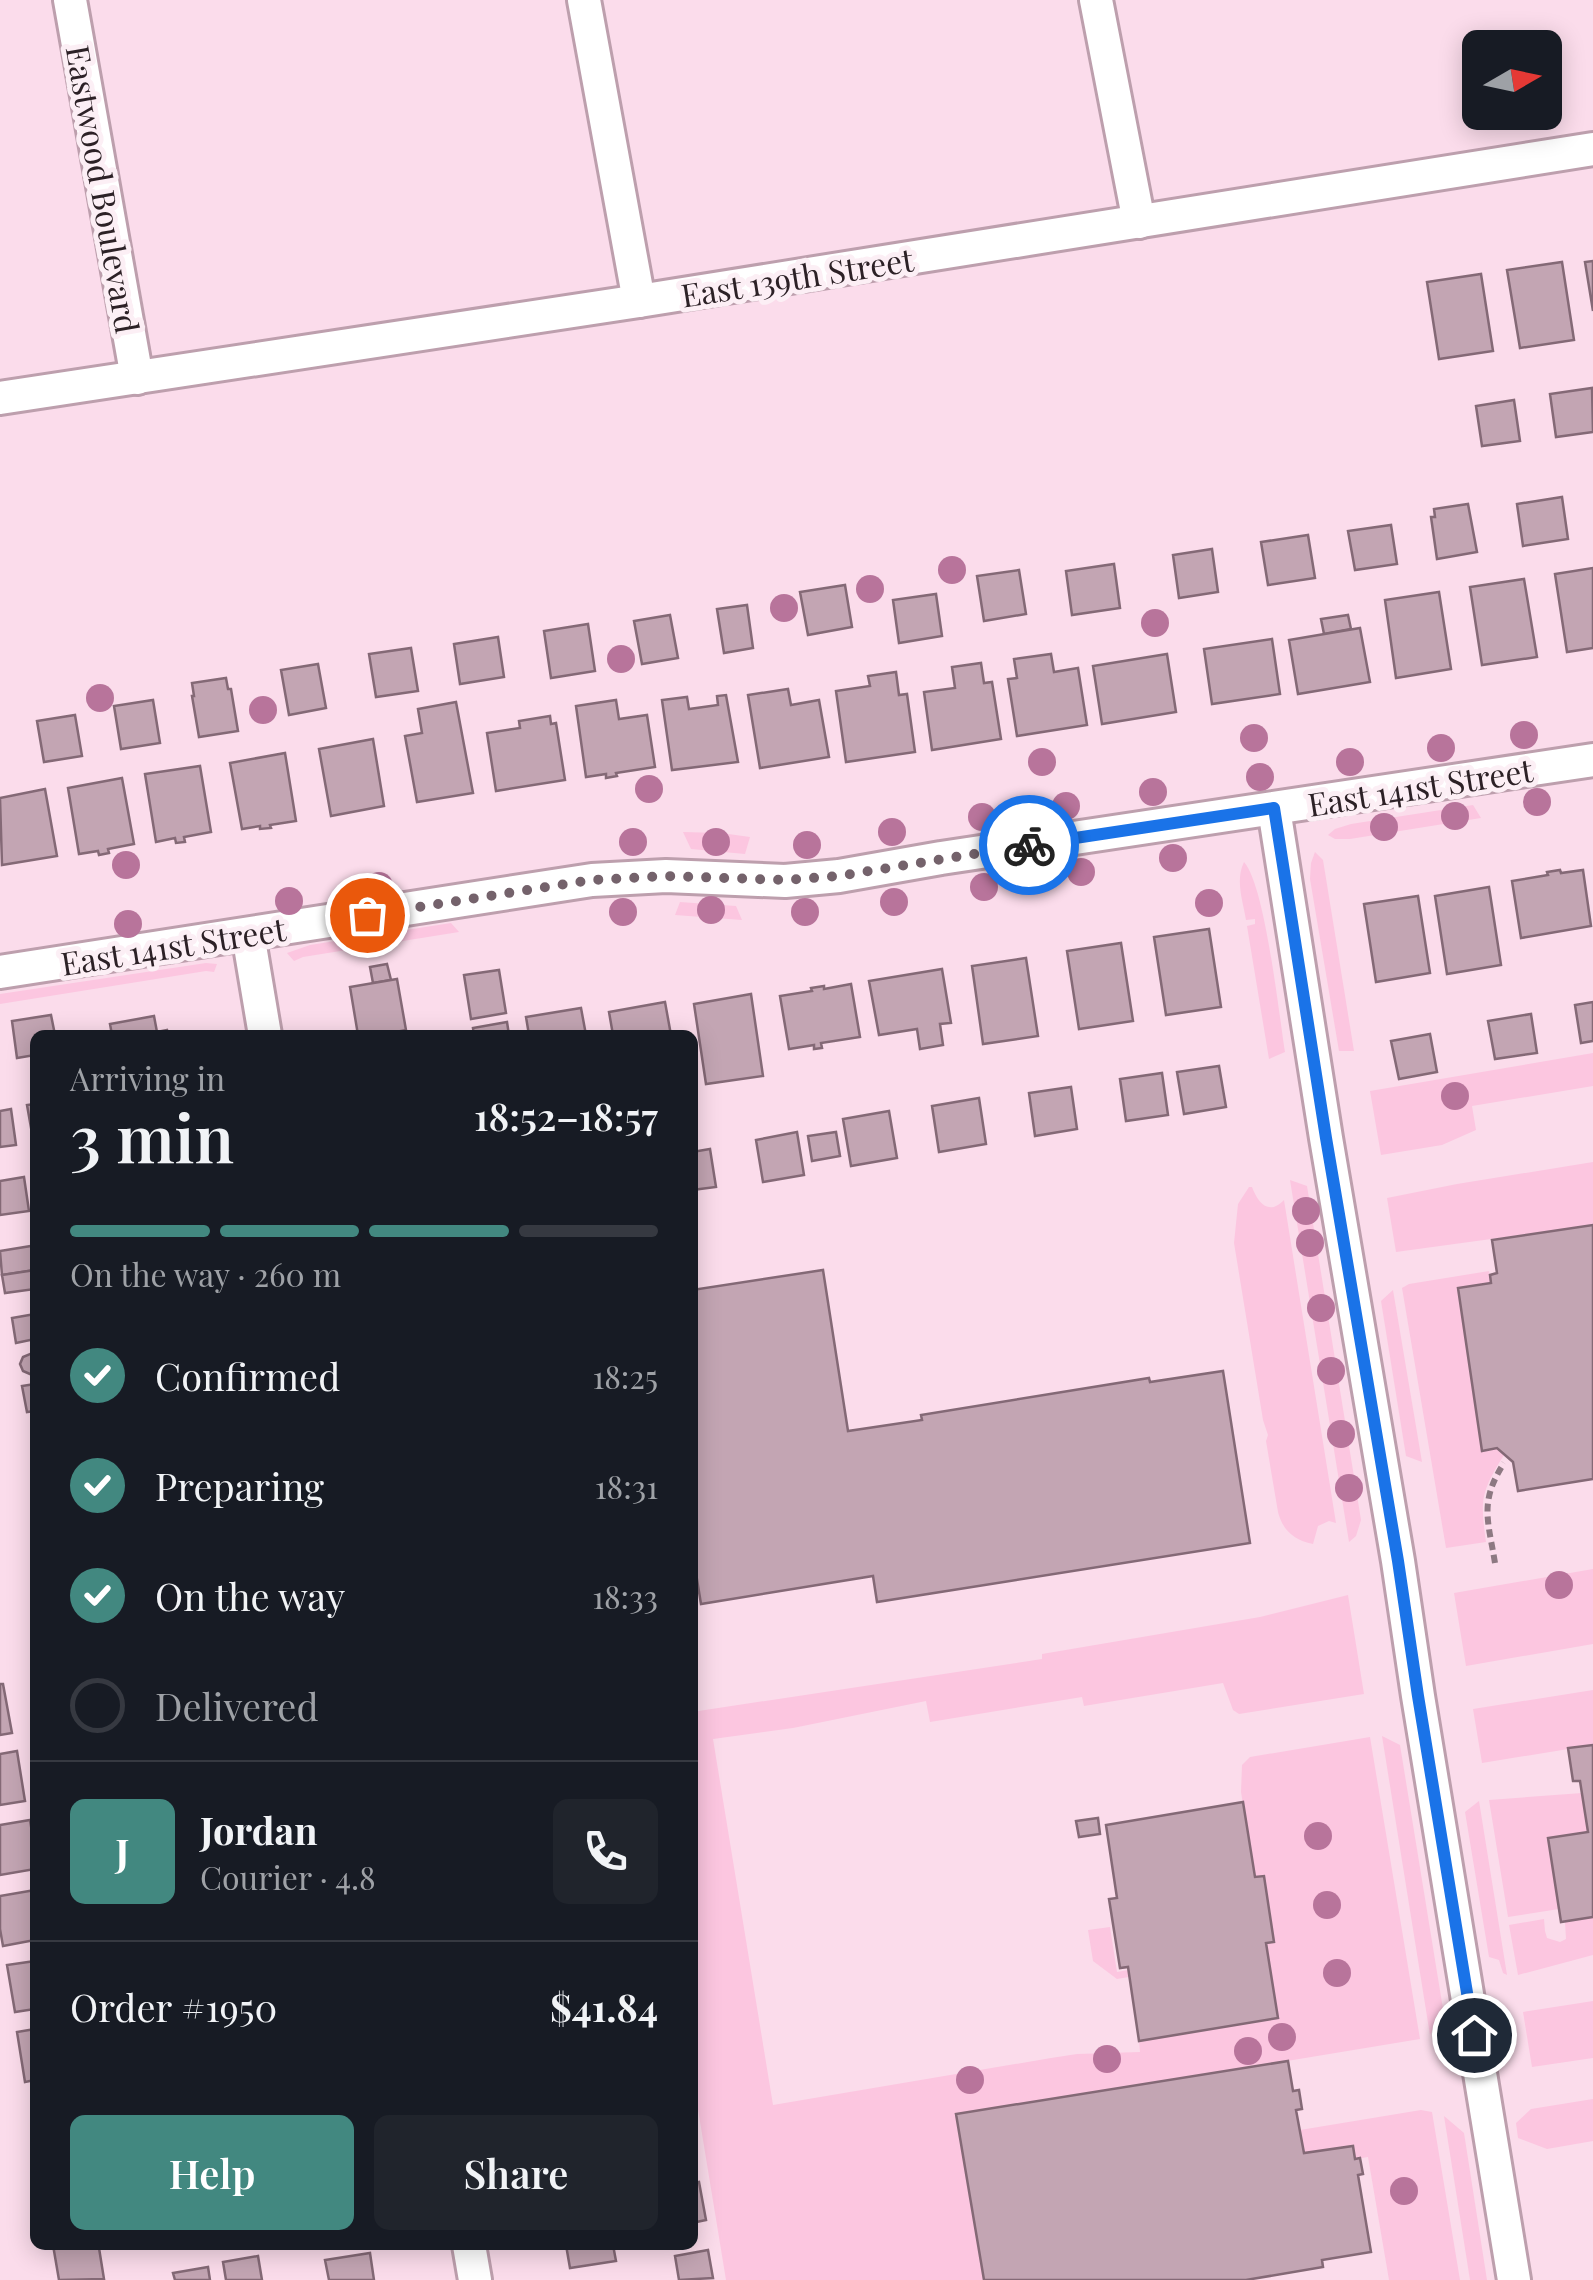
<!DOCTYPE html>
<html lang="en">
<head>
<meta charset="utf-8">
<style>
	:root { --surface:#171b24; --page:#20242c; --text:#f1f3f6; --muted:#9ea1a6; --line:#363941; --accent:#428880 }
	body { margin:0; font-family:"Playfair Display",serif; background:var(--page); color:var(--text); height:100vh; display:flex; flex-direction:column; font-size:38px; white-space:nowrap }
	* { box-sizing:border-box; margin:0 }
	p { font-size:32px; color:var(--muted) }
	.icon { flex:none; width:55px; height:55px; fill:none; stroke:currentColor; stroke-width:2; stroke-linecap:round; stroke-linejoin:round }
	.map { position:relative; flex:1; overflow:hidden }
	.drawer { position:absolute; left:30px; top:1030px; width:668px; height:1220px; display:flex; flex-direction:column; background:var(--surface); border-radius:15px; box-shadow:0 5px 25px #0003 }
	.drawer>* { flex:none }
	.needle { width:65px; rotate:81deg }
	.fabs { position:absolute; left:1462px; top:30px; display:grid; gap:20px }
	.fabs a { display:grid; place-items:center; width:100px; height:100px; border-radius:15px; background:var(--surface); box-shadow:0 5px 25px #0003; font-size:50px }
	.pin { position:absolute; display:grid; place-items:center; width:85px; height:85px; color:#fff; margin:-42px; border:5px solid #fff; border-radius:50%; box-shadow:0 2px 10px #0007 }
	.courier { position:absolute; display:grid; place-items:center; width:100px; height:100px; margin:-50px; border:8px solid #1a73e8; border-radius:50%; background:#fff; color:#222; box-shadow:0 2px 12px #0007 }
	.overview em { font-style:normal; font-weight:600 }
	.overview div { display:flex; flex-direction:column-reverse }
	.overview { display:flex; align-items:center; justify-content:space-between; height:170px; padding:0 40px }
	h1 { font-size:65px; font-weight:600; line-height:75px }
	.bar { display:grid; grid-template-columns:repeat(4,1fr); gap:15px 10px; align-content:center; height:120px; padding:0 40px }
	.bar i { height:12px; border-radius:8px; background:var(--line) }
	.bar .current { background:var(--accent) }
	.bar p { grid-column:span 4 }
	.line { display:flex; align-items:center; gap:25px; padding:0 40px; border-top:2px solid var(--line) }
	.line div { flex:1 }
	.round { display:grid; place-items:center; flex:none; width:105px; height:105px; border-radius:15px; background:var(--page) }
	ol { padding:0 40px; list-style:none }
	li { display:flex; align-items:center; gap:30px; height:110px }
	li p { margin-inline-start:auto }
	li .icon { padding:10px; border-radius:50%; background:var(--accent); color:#fff; stroke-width:4 }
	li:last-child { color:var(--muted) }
	li i { width:55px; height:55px; border:5px solid var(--line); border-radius:50% }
	.cta { display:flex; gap:20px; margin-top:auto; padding:20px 40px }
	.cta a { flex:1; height:115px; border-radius:15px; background:var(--accent); color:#fff; font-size:40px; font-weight:600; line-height:115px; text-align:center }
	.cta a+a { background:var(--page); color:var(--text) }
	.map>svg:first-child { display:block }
</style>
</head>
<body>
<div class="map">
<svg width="1593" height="2280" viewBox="0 0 1593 2280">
	<rect width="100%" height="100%" fill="#fbdceb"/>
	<g fill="#fcc6e0">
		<polygon points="1473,805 1481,818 1350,839 1335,839 1328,835 1335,829 1351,824"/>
		<polygon points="683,832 721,833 750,837 745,854 691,849"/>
		<polygon points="1315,852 1323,860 1354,1051 1339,1051 1310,879 1311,863"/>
		<path d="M 1244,862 C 1265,885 1279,1015 1285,1052 L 1269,1059 L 1247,926 L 1255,924 L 1255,919 L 1246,920 C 1243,901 1235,880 1244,862 Z"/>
		<polygon points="680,902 736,906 742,920 675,915"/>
		<polygon points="451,923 459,932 303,957 294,961 287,953 310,945"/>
		<polygon points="206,963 217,964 214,972 206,971 0,1004 0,994"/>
		<polygon points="1593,1053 1593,1086 1472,1106 1476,1130 1442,1145 1381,1155 1370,1091"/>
		<polygon points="1593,1162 1593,1225 1396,1252 1387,1198 1457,1184"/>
		<polygon points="1290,1180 1307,1186 1361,1520 1356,1536 1349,1542"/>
		<path d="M 1249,1187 L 1252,1187 C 1258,1203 1269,1216 1284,1200 L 1336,1523 L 1329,1521 L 1318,1526 L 1313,1544 C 1294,1540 1283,1531 1278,1512 L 1266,1441 L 1268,1435 L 1263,1420 L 1234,1243 L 1238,1204 Z"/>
		<path d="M 1489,1271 L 1491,1283 L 1458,1289 L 1482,1450 L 1497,1448 L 1504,1455 C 1481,1492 1480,1499 1486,1542 L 1446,1548 L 1402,1288 L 1409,1284 Z"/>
		<polygon points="1393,1290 1422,1462 1406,1456 1381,1301"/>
		<polygon points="1593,1569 1593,1644 1466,1666 1454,1593"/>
		<polygon points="1348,1595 1364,1694 1239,1714 1233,1710 1223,1683 1084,1706 1082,1697 930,1722 926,1701 793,1728 713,1739 773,2105 1051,2058 1077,2054 1140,2052 1139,2041 1278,2018 1266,1943 1274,1941 1264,1877 1255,1877 1241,1792 1242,1765 1250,1757 1370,1737 1420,2039 1287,2061 984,2280 726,2280 693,2079 692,1712 1042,1659 1042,1654 1260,1617"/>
		<polygon points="1593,1690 1593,1745 1482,1763 1473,1709"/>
		<polygon points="1382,1736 1400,1745 1443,2009 1430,2035"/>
		<polygon points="1582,1793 1588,1832 1548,1839 1559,1909 1508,1917 1489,1800"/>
		<polygon points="1479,1801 1507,1975 1503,1973 1499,1960 1489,1957 1465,1812"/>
		<polygon points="1593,1917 1593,1955 1518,1975 1509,1925 1544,1919 1545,1931 1547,1938 1560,1942 1566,1939 1565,1922"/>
		<polygon points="1110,1927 1117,1972 1128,1970 1129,1977 1117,1979 1093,1961 1088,1930"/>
		<polygon points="1593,2001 1593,2058 1532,2067 1523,2012"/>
		<polygon points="1593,2099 1593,2141 1547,2149 1518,2138 1516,2123 1531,2109"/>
		<polygon points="1421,2110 1432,2112 1460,2280 1389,2280 1368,2157 1355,2159 1353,2146 1304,2153 1300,2130"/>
		<polygon points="1444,2116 1464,2133 1487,2280 1470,2280"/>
	</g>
	<g fill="#c3a5b3" stroke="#846976" stroke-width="2.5">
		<polygon points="1593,261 1593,311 1585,262"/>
		<polygon points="1562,262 1574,340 1520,348 1507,270"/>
		<polygon points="1481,274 1493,351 1439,359 1427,282"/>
		<polygon points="1592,388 1593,432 1556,437 1550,394"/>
		<polygon points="1514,400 1520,441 1482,446 1476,406"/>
		<polygon points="1562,497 1568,539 1523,546 1517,504"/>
		<polygon points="1468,504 1477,552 1437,559 1431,517 1435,517 1434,509"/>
		<polygon points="1391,525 1397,564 1355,570 1348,531"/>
		<polygon points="1308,535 1315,578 1268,585 1261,542"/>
		<polygon points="1212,549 1218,592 1179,598 1173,555"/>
		<polygon points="1114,564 1120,608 1072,615 1066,571"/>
		<polygon points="1593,568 1593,648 1567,652 1555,574"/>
		<polygon points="1019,570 1026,614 984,621 977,576"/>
		<polygon points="1524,579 1537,657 1482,665 1470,587"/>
		<polygon points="845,585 852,627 808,635 800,592"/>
		<polygon points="1439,592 1451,669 1396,678 1385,600"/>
		<polygon points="936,594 942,636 899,643 893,600"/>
		<polygon points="747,605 753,648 724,653 717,609"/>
		<polygon points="670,615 678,658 642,664 634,621"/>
		<polygon points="1348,615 1351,629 1324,634 1321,619"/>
		<polygon points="588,624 595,671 551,678 544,631"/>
		<polygon points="1360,628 1370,682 1298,694 1289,640"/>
		<polygon points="498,637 504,677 460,684 454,644"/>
		<polygon points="1272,639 1280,694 1212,704 1204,649"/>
		<polygon points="411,648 418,691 376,697 369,654"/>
		<polygon points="1051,654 1054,672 1078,668 1087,725 1017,736 1008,679 1017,678 1014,659"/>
		<polygon points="1167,654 1176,712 1102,724 1093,666"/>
		<polygon points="981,663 984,683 992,682 1001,739 932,750 924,692 955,688 952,667"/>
		<polygon points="318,664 326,708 289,715 281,670"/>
		<polygon points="896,672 899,695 907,694 915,752 846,762 836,691 870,686 868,676"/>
		<polygon points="226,678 228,689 231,689 238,731 199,737 192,696 194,696 192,683"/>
		<polygon points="788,689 791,705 819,700 829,757 760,768 748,695"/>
		<polygon points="726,695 738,762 672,770 662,700 687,697 689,709 718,705 717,696"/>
		<polygon points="153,700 160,743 121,749 114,706"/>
		<polygon points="616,700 619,719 647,715 655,767 616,773 617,776 606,778 606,774 586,777 576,706"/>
		<polygon points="456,702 473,793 417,802 405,736 422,733 418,709"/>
		<polygon points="75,715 82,756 44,762 37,721"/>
		<polygon points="550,716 551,724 556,723 565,780 496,791 487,733 520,728 519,721"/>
		<polygon points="373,739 384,806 331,816 319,749"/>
		<polygon points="285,753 296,821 270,825 271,828 260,829 260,826 242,829 230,763"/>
		<polygon points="200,766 211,832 184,837 185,842 176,843 175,838 156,842 145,774"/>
		<polygon points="122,778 134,844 108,849 109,853 99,855 98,851 79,854 68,788"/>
		<polygon points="45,789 57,856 2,865 0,798"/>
		<polygon points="1560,870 1561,873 1583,870 1591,926 1521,938 1512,881 1548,875 1547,872"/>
		<polygon points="1489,887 1501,965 1447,974 1435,896"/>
		<polygon points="1418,896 1430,973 1376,982 1364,904"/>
		<polygon points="1209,929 1221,1007 1166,1015 1154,937"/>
		<polygon points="1121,943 1133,1021 1079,1029 1067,951"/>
		<polygon points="1026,958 1038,1036 983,1044 972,966"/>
		<polygon points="387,964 391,980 373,983 370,967"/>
		<polygon points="942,969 951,1023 940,1024 943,1045 920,1049 917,1029 879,1035 869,981"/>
		<polygon points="499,970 506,1013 471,1019 464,975"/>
		<polygon points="397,979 406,1030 381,1035 358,1035 350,987"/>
		<polygon points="851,984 860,1037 821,1043 822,1048 814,1049 814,1045 789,1049 780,996 812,991 811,988 824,986 824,989"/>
		<polygon points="751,994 763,1076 706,1084 694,1004"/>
		<polygon points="665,1002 671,1035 613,1035 609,1012"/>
		<polygon points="1593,1002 1593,1041 1581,1043 1575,1005"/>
		<polygon points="581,1008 586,1035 529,1035 526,1017"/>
		<polygon points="1531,1014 1537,1053 1495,1059 1488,1021"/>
		<polygon points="51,1015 55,1035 35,1035 35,1055 17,1058 12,1021"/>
		<polygon points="154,1016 157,1032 167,1030 168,1035 112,1035 110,1024"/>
		<polygon points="507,1022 509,1035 474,1035 473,1028"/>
		<polygon points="1430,1034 1437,1072 1399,1079 1391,1041"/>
		<polygon points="1219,1066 1226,1107 1184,1114 1177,1072"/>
		<polygon points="1162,1073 1168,1115 1126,1121 1120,1079"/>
		<polygon points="1071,1087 1077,1129 1035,1136 1029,1093"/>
		<polygon points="979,1098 986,1144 939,1152 932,1106"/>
		<polygon points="35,1104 35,1139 33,1139 27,1105"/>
		<polygon points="11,1109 16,1145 0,1147 0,1111"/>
		<polygon points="889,1111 897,1158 851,1166 843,1119"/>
		<polygon points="797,1132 804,1175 763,1182 756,1140"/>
		<polygon points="836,1132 840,1156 812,1161 808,1136"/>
		<polygon points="710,1149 716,1187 692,1190 692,1152"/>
		<polygon points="24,1177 29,1211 0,1215 0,1181"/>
		<polygon points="1593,1225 1593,1479 1518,1491 1513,1462 1497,1448 1482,1451 1458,1288 1491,1283 1490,1275 1497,1273 1492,1240"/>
		<polygon points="31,1246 35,1270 2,1275 0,1251"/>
		<polygon points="35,1270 35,1289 5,1293 2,1275"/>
		<polygon points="823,1270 848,1431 922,1420 921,1415 1149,1378 1150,1382 1223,1371 1250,1543 877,1602 873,1576 701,1604 692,1549 692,1290"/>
		<polygon points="35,1314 35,1339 16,1343 12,1318"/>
		<polygon points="30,1354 35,1356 35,1371 30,1374 23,1371 20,1364 23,1357"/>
		<polygon points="35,1384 35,1411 27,1412 22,1386"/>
		<polygon points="0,1684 3,1684 12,1733 0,1735"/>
		<polygon points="1593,1745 1593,1917 1561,1922 1548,1838 1588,1832 1580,1781 1573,1781 1568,1748"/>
		<polygon points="17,1751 25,1801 0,1805 0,1754"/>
		<polygon points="1243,1802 1255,1877 1264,1876 1274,1942 1266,1943 1278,2018 1139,2041 1128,1967 1120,1968 1109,1899 1117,1898 1106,1825"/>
		<polygon points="1098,1818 1100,1834 1079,1837 1076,1821"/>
		<polygon points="30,1820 35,1851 35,1869 0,1875 0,1825"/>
		<polygon points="35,1890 35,1940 3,1946 0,1929 0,1896"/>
		<polygon points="35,1961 35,2009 15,2012 7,1965"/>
		<polygon points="35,2029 35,2080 25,2082 17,2032"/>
		<polygon points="1288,2061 1293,2091 1299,2090 1302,2109 1296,2110 1304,2153 1353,2146 1355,2159 1360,2158 1363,2174 1358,2175 1371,2252 1322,2260 1323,2267 1246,2280 984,2280 956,2114"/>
		<polygon points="699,2182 706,2220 692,2223 692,2183"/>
		<polygon points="53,2245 108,2245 99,2248 104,2279 59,2280"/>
		<polygon points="566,2245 613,2245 616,2261 570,2268"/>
		<polygon points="708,2250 713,2278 679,2280 675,2256"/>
		<polygon points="370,2253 374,2280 329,2280 325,2260"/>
		<polygon points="258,2256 262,2280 226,2280 223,2262"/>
		<polygon points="208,2267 210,2280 175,2280 173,2273"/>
	</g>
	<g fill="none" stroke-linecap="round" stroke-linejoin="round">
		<g stroke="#bd9fad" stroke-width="38">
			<g id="minor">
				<polyline points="70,0 137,378"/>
				<polyline points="584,0 639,301"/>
				<polyline points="1096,0 1139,222"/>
				<polyline points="0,398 639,301 1593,149"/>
				<polyline points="1274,809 1326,1138 1398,1561 1418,1696 1514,2280"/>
				<polyline points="248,934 265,1035"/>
				<polyline points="0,972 592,880 666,876 785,881 839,876 941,858 1593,760"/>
				<polyline points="469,2245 475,2280"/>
			</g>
		</g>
		<path stroke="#8d7982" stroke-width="6" stroke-dasharray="8 5" stroke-linecap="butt" d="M 1495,1563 C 1488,1520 1479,1502 1504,1463"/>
		<use href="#minor" stroke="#fff" stroke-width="32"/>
	</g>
	<g fill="#b8749b">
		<circle cx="952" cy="570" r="14"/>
		<circle cx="870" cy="589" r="14"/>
		<circle cx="784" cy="608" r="14"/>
		<circle cx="1155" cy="623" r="14"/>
		<circle cx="621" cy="659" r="14"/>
		<circle cx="100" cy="698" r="14"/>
		<circle cx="263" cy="710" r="14"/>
		<circle cx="1524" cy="735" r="14"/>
		<circle cx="1254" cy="738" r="14"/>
		<circle cx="1441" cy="748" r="14"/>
		<circle cx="1042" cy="762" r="14"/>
		<circle cx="1350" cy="762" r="14"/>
		<circle cx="1260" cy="777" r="14"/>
		<circle cx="649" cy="789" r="14"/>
		<circle cx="1153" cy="792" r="14"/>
		<circle cx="1537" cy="802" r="14"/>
		<circle cx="1066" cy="806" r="14"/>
		<circle cx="1455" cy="816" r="14"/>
		<circle cx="982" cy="817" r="14"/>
		<circle cx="1384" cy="827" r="14"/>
		<circle cx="892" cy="832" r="14"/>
		<circle cx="633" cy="842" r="14"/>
		<circle cx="716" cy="842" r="14"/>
		<circle cx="807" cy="845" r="14"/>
		<circle cx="1173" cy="858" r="14"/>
		<circle cx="126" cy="865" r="14"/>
		<circle cx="1081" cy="872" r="14"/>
		<circle cx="379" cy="886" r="14"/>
		<circle cx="984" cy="887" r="14"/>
		<circle cx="289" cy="901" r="14"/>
		<circle cx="894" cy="902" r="14"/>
		<circle cx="1209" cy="903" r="14"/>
		<circle cx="711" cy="910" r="14"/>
		<circle cx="623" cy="912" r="14"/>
		<circle cx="805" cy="912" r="14"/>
		<circle cx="128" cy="924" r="14"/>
		<circle cx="1455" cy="1096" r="14"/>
		<circle cx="1306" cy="1211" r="14"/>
		<circle cx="1310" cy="1243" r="14"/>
		<circle cx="1321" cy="1308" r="14"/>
		<circle cx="1331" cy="1371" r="14"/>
		<circle cx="1341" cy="1434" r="14"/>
		<circle cx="1349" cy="1488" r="14"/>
		<circle cx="1559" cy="1585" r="14"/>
		<circle cx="1318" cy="1836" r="14"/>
		<circle cx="1327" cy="1905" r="14"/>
		<circle cx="1337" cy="1973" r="14"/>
		<circle cx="1282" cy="2037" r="14"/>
		<circle cx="1248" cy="2051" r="14"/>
		<circle cx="1107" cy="2059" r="14"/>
		<circle cx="970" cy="2080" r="14"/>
		<circle cx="1404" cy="2191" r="14"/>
	</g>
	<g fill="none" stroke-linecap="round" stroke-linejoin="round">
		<polyline stroke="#74626b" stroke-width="10" stroke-dasharray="0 18" points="367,915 592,880 666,876 785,880 839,876 1029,845"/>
		<polyline stroke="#1a73e8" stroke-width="12" points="1029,845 1274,808 1326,1138 1398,1561 1418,1696 1474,2035"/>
	</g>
	<g text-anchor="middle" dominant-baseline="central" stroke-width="10" stroke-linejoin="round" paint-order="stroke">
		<g font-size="32" fill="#2c2126" stroke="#fceff5">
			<text transform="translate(104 189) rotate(80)">Eastwood Boulevard</text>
			<text transform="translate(797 276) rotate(-9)">East 139th Street</text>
			<text transform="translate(1420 786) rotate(-9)">East 141st Street</text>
			<text transform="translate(173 945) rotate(-9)">East 141st Street</text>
		</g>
	</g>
</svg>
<div class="fabs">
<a><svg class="needle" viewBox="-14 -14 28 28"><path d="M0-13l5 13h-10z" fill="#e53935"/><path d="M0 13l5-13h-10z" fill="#9ea1a6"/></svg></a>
</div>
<div class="pin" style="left:367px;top:915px;background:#ea580c"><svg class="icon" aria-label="bag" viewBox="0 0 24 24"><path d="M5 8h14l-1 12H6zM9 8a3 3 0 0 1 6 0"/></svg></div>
<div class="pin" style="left:1474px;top:2035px;background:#1f2937"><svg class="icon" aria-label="home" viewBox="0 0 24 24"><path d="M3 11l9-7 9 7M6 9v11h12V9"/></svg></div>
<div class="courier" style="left:1029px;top:845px"><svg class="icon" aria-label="bike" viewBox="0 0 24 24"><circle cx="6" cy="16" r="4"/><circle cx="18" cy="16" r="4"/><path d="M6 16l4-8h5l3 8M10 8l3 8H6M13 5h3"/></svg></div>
<section class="drawer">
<div class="overview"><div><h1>3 min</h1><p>Arriving in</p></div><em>18:52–18:57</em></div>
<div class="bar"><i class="current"></i><i class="current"></i><i class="current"></i><i></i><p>On the way · 260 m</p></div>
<ol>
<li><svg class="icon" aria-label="check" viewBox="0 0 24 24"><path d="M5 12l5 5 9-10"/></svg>Confirmed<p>18:25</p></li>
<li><svg class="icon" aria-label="check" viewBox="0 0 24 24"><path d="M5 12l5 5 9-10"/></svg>Preparing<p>18:31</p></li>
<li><svg class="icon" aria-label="check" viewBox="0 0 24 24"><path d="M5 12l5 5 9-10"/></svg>On the way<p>18:33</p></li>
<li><i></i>Delivered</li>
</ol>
<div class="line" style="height:180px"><b class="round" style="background:var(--accent);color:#fff">J</b><div><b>Jordan</b><p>Courier · 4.8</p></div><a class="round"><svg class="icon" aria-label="phone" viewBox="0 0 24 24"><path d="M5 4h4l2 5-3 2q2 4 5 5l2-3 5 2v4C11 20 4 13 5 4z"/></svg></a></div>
<div class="line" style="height:130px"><div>Order #1950</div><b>$41.84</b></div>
<div class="cta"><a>Help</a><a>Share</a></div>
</section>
</div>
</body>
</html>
